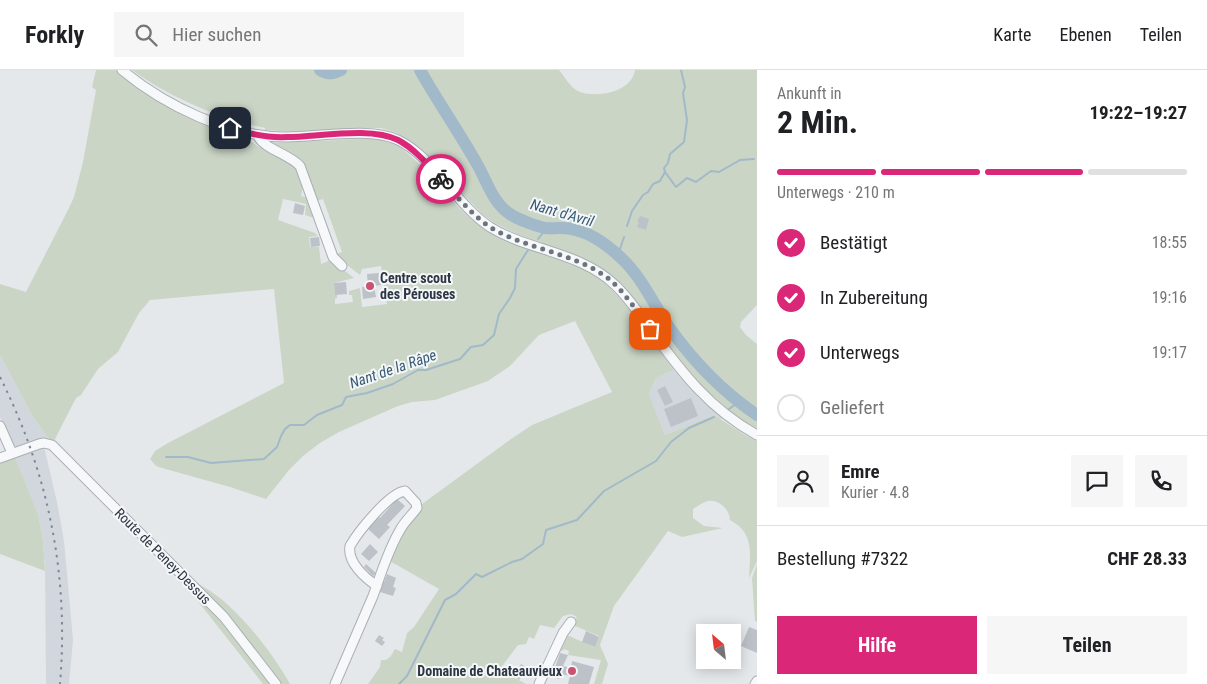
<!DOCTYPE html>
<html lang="de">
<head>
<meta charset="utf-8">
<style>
	:root { --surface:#fff; --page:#f6f6f6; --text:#202124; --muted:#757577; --line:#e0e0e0; --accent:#db2777 }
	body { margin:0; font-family:"Roboto Condensed",sans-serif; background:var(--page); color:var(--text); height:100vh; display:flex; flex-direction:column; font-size:19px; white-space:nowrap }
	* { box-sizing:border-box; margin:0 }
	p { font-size:16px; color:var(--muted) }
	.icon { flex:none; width:28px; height:28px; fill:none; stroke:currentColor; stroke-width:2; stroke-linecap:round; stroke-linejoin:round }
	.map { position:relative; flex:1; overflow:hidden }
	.panel { display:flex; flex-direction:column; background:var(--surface); width:450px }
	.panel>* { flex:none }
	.needle { width:32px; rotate:332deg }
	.controls { position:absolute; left:696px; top:554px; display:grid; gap:10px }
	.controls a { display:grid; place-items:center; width:45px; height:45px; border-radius:0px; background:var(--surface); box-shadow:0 2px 12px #0003; font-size:25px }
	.pin { position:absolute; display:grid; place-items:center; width:42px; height:42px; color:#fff; margin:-21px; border-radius:10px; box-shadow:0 2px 8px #0006 }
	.courier { position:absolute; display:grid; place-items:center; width:50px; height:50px; margin:-25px; border:4px solid #db2777; border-radius:50%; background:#fff; color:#222; box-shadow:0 1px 6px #0007 }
	.head em { font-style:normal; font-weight:700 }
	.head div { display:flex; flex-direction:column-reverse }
	.head { display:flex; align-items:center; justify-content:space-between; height:85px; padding:0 20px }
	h1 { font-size:32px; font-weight:700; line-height:38px }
	.bar { display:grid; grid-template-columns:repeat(4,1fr); gap:8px 5px; align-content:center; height:60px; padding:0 20px }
	.bar i { height:6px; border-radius:4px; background:var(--line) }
	.bar .current { background:var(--accent) }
	.bar p { grid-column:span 4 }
	.line { display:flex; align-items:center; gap:12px; padding:0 20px; border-top:1px solid var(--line) }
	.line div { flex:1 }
	.round { display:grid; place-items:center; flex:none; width:52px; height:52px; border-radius:0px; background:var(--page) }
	ol { padding:0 20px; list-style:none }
	li { display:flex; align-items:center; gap:15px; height:55px }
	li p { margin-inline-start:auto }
	li .icon { padding:5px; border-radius:50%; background:var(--accent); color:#fff; stroke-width:4 }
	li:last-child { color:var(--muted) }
	li i { width:28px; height:28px; border:2px solid var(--line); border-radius:50% }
	.button { display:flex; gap:10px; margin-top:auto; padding:10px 20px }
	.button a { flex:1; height:58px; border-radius:0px; background:var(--accent); color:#fff; font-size:20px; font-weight:700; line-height:58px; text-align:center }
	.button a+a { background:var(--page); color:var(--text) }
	header { display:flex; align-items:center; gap:30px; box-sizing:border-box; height:70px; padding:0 25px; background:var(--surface); border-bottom:1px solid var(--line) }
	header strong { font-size:24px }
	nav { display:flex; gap:28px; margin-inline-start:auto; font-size:18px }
	.search { width:350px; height:45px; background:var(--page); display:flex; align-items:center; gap:12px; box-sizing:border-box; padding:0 18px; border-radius:0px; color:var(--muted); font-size:19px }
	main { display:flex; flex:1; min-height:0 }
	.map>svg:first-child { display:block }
</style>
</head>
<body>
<header>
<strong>Forkly</strong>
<div class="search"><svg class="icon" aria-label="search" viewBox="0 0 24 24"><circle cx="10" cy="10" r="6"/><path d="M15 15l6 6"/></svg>Hier suchen</div>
<nav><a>Karte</a><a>Ebenen</a><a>Teilen</a></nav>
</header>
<main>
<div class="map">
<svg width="757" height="614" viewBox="0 0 757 614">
	<rect width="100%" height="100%" fill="#e4e8eb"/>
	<g fill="#d2d7dd">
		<polygon points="0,285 33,347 48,368 19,378 12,375 0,347"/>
		<polygon points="674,300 699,328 723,349 718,349 714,345 665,365 649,324 656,308"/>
		<polygon points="40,377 44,377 57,432 64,471 73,570 69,614 46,614 45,496 43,471 38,444 15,387"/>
	</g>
	<g fill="#cbd5c6" fill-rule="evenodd">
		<path d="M 96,0 L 116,0 L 136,17 L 166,36 L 198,52 L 252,72 L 259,77 L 268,73 C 292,72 316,71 340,70 C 356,69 374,67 389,72 C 400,75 408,84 416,91 C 437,111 454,136 477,154 C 511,180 558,183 594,205 C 624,225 652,271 674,300 L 656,308 L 649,324 L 665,365 L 714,345 L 745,365 L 757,371 L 757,491 L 749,508 C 750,483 755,464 730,450 C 730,440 719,429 708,431 C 703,432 698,436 693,439 L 693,448 L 704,456 L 723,458 L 682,467 L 668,461 L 614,536 L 600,575 L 608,594 L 602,614 L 594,614 L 601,590 L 568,585 L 569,581 L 564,579 L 562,581 L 559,579 L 567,565 L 594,577 L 599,568 L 599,566 L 575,556 L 573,553 L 577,547 L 571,544 L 563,546 L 554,558 L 540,555 L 534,569 L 529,567 L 526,574 L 518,575 L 497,603 L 509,607 L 513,607 L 526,614 L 368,614 L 380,597 L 381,590 C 389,591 391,586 395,579 L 402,582 L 407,563 L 414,557 L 439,519 L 388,490 L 401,461 L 422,434 L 511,369 L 532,355 L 612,322 L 575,251 L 539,265 L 510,296 L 488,311 L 435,330 L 412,332 L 398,336 L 339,362 L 320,373 L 303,386 L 289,400 L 266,429 L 230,417 L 162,398 L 156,396 L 150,389 L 155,381 L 168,373 L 284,313 L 274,219 L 150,230 L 139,243 L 118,282 L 98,299 L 81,325 L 76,328 L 54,371 L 48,368 L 33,347 L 0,285 L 0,214 L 26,222 L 69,138 L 74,127 L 83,92 L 96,20 L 92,17 ZM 297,98 L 316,131 L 323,129 L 342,182 L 334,185 L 360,205 L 362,199 L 381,196 L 387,234 L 362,237 L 360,218 L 349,221 L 349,225 L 352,225 L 353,232 L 335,234 L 335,229 L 337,228 L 337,225 L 335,225 L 334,213 L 354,208 L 331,190 L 321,194 L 319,177 L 310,177 L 309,167 L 318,166 L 315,163 L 278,150 L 283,129 L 306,134 L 305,145 L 317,149 L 308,128 L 301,126 C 304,115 301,107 297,98 Z"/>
		<path d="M 132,0 L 559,0 C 565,7 571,19 580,22 C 598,28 632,22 635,0 L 757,0 L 757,235 L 741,252 L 740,257 L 746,265 L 757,274 L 757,359 L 741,350 L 704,318 L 677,287 L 624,216 L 612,205 L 580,187 L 519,165 L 493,152 L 482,144 L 432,91 L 411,72 L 397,63 L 381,58 L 296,62 L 265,60 L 265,58 C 220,49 169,27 132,0 Z"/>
		<polygon points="15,387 38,444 43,471 45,501 0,484 0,392"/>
		<polygon points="757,494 757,552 755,551 752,508"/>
		<path d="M 193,510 C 205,518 218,525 228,535 C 252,557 274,586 290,614 L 280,614 Z"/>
		<polygon points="182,511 208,538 210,536 219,546 272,614 263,614"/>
	</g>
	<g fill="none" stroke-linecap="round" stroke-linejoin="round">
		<g stroke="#a1b9c9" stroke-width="2">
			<polyline points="665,102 676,117 687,108 696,112 711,101 719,102 740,90 754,89"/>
			<polyline points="627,156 632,141 643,125 648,122 653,114 660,111 665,102 664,98 668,93 670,84 684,72 687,50 683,23 685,17 681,0"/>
			<polyline points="538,169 546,159"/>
			<polyline points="618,185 624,167"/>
			<polyline points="729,339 739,332"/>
			<polyline points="166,387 188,387 211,393 264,389 277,377 281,366 285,359 290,355 304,355 317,345 342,335 346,327 367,323 393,314 418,300 426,300 460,289 471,277 483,275 494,265 499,244 510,228 515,218 516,199 528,180"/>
			<polyline points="399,614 407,606 445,530 456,524 476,504 482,507 512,492 522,489 543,474 546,460 577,450 604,421 656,391 671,372 689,358 714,347"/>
		</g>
		<g stroke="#a1b9c9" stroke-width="12">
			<path d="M 320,0 C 328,5 333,4 341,0"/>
			<path d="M 420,0 C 438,32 459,62 477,94 C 486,109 493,134 510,144 C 517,149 536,156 545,158 C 552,159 562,157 571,159 C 590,162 605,173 619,186 C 642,206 654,236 671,260 C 695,293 723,322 757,345"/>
		</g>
	</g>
	<g fill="#bcc2c8">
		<polygon points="295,133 305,136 303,145 293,143"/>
		<polygon points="640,146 649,149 646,160 637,157 639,152 637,151"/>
		<polygon points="319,167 320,176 311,177 310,168"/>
		<polygon points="379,203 381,215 374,216 376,227 363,229 362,217 368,216 367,204"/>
		<polygon points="346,212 347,224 335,225 334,213"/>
		<polygon points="665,316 673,332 665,336 657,320"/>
		<polygon points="691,328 698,346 671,357 664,339"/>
		<polygon points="397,429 405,436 387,455 390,457 379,469 367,458 378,446 380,448"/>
		<polygon points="370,474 378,482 369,491 361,484"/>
		<polygon points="366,494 376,503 373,506 364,497"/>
		<polygon points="387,504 396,508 393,517 396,518 393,526 380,522 381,519 379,519 382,511 384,512"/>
		<polygon points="749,557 757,560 757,583 741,576"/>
		<polygon points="586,561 599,567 595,577 582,572"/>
		<polygon points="379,565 384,568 382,570 385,572 382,576 375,571"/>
		<polygon points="560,583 568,585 563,596 571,598 572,591 594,597 589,614 568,614 570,606 561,604 559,609 552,606"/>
		<polygon points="521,594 527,598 519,610 514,606"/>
	</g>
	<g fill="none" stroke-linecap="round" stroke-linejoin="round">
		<g stroke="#a9afb5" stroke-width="11">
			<g id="minor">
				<path d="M 122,0 C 164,35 231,68 287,67 C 318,67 370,57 398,70 C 434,87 456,135 490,157 C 529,181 581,182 615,215 C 629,228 640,245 651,260 C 682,303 710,339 757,365"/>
				<path d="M 258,66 C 264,79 289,84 300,96 L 333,187 L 342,196"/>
				<polyline points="0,356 12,383"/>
				<polyline points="0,388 39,374 44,373 52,375 224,547 276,614"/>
				<path d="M 335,614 L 373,526 C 381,504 388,480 400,460 C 404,452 412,445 417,438 L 416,433 L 405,421 C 389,423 358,462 350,476 C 347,492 365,508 377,516"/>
				<polyline points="539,614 563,563 571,552"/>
				<polyline points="755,614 757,611"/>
			</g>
		</g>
		<use href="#minor" stroke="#f7f8fa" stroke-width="9"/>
		<path stroke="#7e8994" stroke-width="2" stroke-dasharray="2.5 5" stroke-linecap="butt" d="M 0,307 C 49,405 69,505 60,614"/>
	</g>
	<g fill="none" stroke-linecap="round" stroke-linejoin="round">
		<path stroke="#6c757e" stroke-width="5" stroke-dasharray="0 9" d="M 441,109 C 456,125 471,144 490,157 C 527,180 574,182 609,209 C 625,222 637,242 650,259"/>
		<path stroke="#db2777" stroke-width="6" d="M 230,58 C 249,64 267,68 287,67 C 318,67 370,56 398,70 C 415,79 428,95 441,109"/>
	</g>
	<g fill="#c95171" stroke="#f4f6f8" stroke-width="2">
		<circle cx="370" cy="216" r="5"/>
		<circle cx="572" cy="601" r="5"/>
	</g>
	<g text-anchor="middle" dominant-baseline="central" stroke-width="4" stroke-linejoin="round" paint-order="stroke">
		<g font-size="14" font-weight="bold" fill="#2c3743" stroke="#f4f6f8" text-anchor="start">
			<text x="380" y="208">Centre scout<tspan x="380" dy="16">des Pérouses</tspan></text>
			<text x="562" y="601" text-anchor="end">Domaine de Chateauvieux</text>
		</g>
		<g font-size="14" fill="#2c3743" stroke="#f4f6f8">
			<text transform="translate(163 486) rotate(45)">Route de Peney-Dessus</text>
		</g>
		<g font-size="15" font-style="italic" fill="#385b75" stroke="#f4f6f8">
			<text transform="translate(562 143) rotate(16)">Nant d'Avril</text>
			<text transform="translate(393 299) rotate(-19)">Nant de la Râpe</text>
		</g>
	</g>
</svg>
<div class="controls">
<a><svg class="needle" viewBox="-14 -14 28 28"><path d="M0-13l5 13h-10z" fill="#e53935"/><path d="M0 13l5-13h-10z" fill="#757577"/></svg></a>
</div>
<div class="pin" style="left:650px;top:259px;background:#ea580c"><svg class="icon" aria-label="bag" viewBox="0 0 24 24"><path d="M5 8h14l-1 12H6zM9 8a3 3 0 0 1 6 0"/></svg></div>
<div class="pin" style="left:230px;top:58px;background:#1f2937"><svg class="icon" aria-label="home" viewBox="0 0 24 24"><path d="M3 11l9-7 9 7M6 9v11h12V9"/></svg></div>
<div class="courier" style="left:441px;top:109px"><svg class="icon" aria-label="bike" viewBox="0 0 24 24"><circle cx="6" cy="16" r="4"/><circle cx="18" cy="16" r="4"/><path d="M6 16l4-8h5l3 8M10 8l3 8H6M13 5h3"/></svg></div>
</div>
<section class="panel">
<div class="head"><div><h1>2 Min.</h1><p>Ankunft in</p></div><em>19:22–19:27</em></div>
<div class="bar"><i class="current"></i><i class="current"></i><i class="current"></i><i></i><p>Unterwegs · 210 m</p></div>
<ol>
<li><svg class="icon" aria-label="check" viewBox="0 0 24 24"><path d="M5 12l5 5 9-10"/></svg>Bestätigt<p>18:55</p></li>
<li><svg class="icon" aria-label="check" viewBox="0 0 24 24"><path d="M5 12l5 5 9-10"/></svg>In Zubereitung<p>19:16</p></li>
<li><svg class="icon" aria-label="check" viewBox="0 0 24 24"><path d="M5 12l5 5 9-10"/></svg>Unterwegs<p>19:17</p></li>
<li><i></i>Geliefert</li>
</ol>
<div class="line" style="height:90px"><a class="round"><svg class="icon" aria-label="person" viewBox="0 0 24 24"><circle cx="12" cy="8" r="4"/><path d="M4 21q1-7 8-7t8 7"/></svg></a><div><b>Emre</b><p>Kurier · 4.8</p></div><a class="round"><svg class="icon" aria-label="chat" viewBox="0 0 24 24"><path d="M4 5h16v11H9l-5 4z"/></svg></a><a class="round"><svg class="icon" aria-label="phone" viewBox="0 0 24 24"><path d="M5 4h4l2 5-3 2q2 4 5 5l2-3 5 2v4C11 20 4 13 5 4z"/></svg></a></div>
<div class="line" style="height:65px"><div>Bestellung #7322</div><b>CHF 28.33</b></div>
<div class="button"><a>Hilfe</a><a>Teilen</a></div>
</section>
</main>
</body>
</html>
